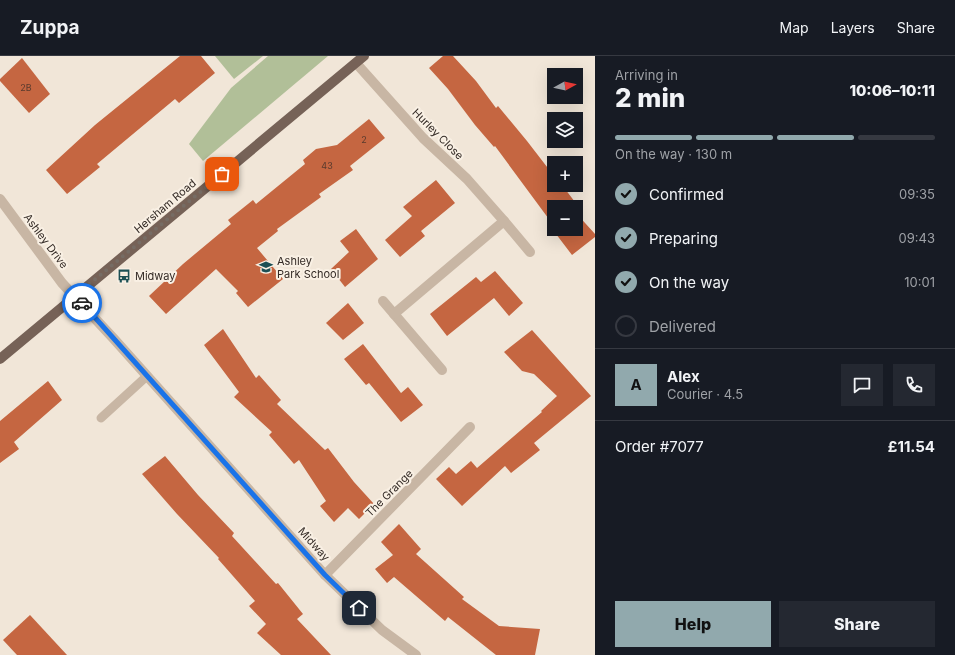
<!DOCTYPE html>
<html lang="en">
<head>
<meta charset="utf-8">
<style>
	:root { --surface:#171b24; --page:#242831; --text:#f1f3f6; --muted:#9ea1a6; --line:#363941; --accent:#91a9ad }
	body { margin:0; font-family:Inter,sans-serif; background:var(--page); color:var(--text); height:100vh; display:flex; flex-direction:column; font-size:15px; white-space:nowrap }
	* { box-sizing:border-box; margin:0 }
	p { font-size:13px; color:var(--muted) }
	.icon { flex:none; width:22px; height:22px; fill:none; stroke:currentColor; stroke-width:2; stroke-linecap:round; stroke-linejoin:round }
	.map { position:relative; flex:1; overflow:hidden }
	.side { display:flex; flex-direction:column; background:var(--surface); width:360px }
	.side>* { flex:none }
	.needle { width:26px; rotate:82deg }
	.fabs { position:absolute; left:547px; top:12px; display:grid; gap:8px }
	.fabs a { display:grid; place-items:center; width:36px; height:36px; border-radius:0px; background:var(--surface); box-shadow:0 4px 16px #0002; font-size:20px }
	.pin { position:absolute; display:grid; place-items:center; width:34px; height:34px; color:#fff; margin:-17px; border-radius:8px; box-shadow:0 2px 6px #0006 }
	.courier { position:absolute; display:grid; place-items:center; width:40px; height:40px; margin:-20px; border:3px solid #1a73e8; border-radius:50%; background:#fff; color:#222; box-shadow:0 1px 5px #0007 }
	.overview em { font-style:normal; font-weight:800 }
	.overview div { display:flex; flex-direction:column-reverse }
	.overview { display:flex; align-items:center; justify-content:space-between; height:68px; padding:0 20px }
	h1 { font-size:26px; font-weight:800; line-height:30px }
	.bar { display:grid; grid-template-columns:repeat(4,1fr); gap:6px 4px; align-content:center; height:48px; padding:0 20px }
	.bar i { height:5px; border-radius:3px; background:var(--line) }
	.bar .current { background:var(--accent) }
	.bar p { grid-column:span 4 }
	.line { display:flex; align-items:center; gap:10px; padding:0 20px; border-top:1px solid var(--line) }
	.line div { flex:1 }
	.round { display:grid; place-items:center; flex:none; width:42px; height:42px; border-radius:0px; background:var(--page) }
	ol { padding:0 20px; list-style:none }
	li { display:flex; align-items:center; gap:12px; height:44px }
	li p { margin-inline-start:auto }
	li .icon { padding:4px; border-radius:50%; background:var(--accent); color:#111; stroke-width:4 }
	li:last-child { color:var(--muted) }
	li i { width:22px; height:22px; border:2px solid var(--line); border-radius:50% }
	.cta { display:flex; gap:8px; margin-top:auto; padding:8px 20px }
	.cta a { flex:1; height:46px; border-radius:0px; background:var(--accent); color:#111; font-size:16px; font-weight:800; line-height:46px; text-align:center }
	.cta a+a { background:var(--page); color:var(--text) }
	header { display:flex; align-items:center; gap:24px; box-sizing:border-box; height:56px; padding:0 20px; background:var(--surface); border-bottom:1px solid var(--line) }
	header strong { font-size:19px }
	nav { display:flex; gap:22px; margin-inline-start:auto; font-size:14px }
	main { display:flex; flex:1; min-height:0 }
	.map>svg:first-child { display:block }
</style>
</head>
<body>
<header>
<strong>Zuppa</strong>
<nav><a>Map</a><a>Layers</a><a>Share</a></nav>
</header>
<main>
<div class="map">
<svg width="595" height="599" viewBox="0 0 595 599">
	<rect width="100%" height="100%" fill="#f1e6d8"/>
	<g fill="#b1bf98">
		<polygon points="215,0 263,0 234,23"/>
		<polygon points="268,0 328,0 203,105 189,88 231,32"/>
	</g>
	<g fill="#c56641">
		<polygon points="180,0 201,0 215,17 179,47 175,43 97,108 100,111 67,138 46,114 95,69"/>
		<polygon points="443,0 453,0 476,25 496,52 498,50 527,85 554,120 554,129 562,129 578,150 576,152 576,151 554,151 554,170 495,90 494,91 475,69 448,33 429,12"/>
		<polygon points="22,2 50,38 29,57 0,25 0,23"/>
		<polygon points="369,63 385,82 350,110 353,114 319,138 321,141 277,173 278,175 257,192 283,223 248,251 236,237 238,235 216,213 166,258 149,240 183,208 231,168 228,164 253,144 256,148 305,108 303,104 316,93 337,89"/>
		<polygon points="436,124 455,147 421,175 425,180 400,201 385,184 412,160 403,151"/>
		<polygon points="576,157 595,178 595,181 572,199 556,178 559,176 556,173 576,173"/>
		<polygon points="356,173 378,203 345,231 331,213 349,196 340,185"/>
		<polygon points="495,215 523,247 509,260 494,242 447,280 430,258 476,221 481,226"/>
		<polygon points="348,247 364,267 343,284 326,267"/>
		<polygon points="223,273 256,322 259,319 281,344 277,348 325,394 328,392 354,426 374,448 359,463 348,452 334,466 320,450 326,445 299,404 294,408 269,379 272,376 234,341 239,336 204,289"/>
		<polygon points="532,274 591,340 534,387 540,394 511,417 505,410 462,450 436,423 449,411 456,418 471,405 477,412 542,356 541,355 557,340 534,318 522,315 504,296"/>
		<polygon points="363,288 401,337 408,331 423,349 401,366 369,327 366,329 344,303"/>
		<polygon points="48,325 62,344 14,386 19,393 0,407 0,365"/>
		<polygon points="165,400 198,439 234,477 232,480 276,528 278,527 303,558 297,563 331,599 281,599 257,577 266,568 249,550 255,545 218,503 219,502 177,458 142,418"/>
		<polygon points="399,468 421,493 416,498 464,541 462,543 499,570 540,573 535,599 496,599 448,561 445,565 394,521 387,527 375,513 393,499 381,486"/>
		<polygon points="30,559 67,599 17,599 3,584"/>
	</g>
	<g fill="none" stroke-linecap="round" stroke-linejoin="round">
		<polyline stroke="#c8b6a4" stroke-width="9" points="101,362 147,320"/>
		<g stroke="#c8b6a4" stroke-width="10">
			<polyline points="356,7 423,82 467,123 504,165"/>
			<polyline points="0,143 62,227 114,283 325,519 382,574 416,599"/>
			<polyline points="383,245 442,314"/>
			<polyline points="394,258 504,165 530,196"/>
			<polyline points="325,519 470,371"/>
		</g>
		<polyline stroke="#766257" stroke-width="10" points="0,303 364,0"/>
	</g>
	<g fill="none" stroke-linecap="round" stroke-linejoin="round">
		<polyline stroke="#766c64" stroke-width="4" stroke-dasharray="0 7.2" points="82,247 75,240 222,118"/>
		<polyline stroke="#1a73e8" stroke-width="5" points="82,247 325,519 359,552"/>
	</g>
	<defs>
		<g id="school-bare" transform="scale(1.08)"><path d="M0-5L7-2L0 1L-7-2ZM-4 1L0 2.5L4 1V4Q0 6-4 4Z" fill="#1c4f54" stroke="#f9f0e4" stroke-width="2.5" paint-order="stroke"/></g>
		<g id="bus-bare" transform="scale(1.08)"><path d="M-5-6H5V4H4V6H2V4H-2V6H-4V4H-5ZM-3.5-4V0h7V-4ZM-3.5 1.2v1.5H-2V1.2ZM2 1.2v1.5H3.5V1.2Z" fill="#1c4f54" stroke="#f9f0e4" stroke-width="2.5" paint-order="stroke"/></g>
	</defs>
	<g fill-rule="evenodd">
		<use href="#school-bare" x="266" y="211"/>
		<use href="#bus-bare" x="124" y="220"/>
	</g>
	<g text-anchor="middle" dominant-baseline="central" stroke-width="4" stroke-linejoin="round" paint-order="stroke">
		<g font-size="9" fill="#583a2d">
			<text x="26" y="31">2B</text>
			<text x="364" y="83">2</text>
			<text x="327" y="109">43</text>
		</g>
		<g font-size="11" fill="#342b26" stroke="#f9f0e4">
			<text transform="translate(438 78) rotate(45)">Hurley Close</text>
			<text transform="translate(165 150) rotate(-40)">Hersham Road</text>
			<text transform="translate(46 185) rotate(53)">Ashley Drive</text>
			<text transform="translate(389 437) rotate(-45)">The Grange</text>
			<text transform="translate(314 488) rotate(48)">Midway</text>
		</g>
		<g font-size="11" fill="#342b26" stroke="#f9f0e4" text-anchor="start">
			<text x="277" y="205">Ashley<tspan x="277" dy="13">Park School</tspan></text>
			<text x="135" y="220">Midway</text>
		</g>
	</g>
</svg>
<div class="fabs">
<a><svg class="needle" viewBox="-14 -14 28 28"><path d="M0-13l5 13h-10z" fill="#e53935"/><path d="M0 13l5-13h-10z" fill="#9ea1a6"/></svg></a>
<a><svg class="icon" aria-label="layers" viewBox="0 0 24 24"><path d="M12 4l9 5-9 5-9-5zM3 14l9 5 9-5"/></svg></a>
<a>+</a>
<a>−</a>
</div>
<div class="pin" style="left:222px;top:118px;background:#ea580c"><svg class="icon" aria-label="bag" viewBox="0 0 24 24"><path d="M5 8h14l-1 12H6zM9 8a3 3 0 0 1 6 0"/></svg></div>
<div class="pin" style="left:359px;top:552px;background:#1f2937"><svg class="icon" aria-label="home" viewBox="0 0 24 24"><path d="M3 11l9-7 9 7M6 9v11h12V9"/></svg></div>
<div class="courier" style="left:82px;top:247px"><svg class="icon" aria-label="car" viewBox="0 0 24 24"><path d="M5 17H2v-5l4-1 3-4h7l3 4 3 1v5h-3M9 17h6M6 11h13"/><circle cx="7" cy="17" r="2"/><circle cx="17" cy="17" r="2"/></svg></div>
</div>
<section class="side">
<div class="overview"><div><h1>2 min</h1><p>Arriving in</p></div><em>10:06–10:11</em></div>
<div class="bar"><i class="current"></i><i class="current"></i><i class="current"></i><i></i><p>On the way · 130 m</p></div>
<ol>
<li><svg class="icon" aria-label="check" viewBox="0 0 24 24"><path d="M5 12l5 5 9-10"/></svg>Confirmed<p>09:35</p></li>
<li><svg class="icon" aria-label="check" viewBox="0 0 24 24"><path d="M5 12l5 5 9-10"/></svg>Preparing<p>09:43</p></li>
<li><svg class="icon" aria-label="check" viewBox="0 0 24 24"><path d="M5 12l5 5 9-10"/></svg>On the way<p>10:01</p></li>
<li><i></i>Delivered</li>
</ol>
<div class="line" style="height:72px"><b class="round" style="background:var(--accent);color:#111">A</b><div><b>Alex</b><p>Courier · 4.5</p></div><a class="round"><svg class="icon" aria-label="chat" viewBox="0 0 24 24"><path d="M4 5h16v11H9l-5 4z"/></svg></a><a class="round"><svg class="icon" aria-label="phone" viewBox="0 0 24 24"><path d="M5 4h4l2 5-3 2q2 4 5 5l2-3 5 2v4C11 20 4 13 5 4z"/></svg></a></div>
<div class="line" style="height:52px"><div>Order #7077</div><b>£11.54</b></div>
<div class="cta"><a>Help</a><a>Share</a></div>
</section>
</main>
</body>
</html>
